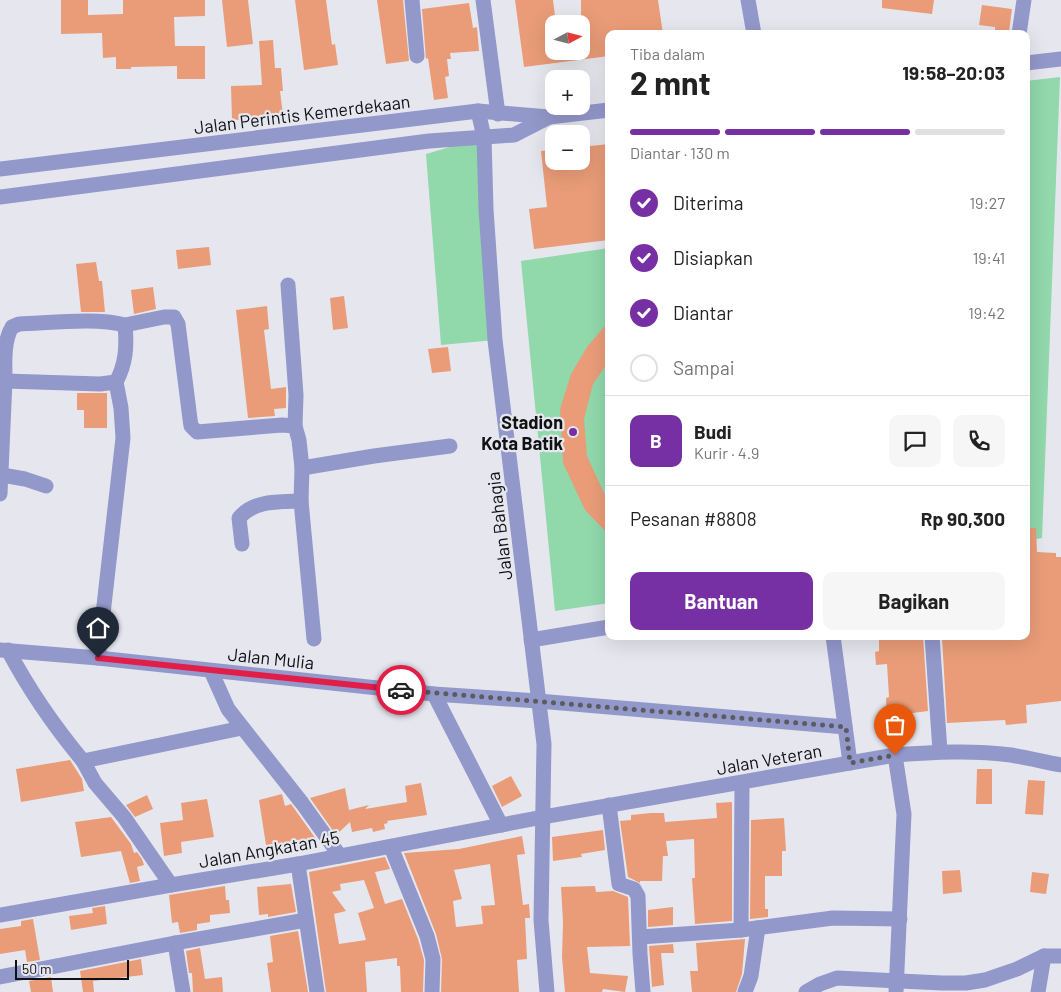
<!DOCTYPE html>
<html lang="id">
<head>
<meta charset="utf-8">
<style>
	:root { --surface:#fff; --page:#f6f6f6; --text:#222; --muted:#767676; --line:#e0e0e0; --accent:#7630a4 }
	body { margin:0; font-family:Barlow,sans-serif; background:var(--page); color:var(--text); height:100vh; display:flex; flex-direction:column; font-size:19px; white-space:nowrap }
	* { box-sizing:border-box; margin:0 }
	p { font-size:16px; color:var(--muted) }
	.icon { flex:none; width:28px; height:28px; fill:none; stroke:currentColor; stroke-width:2; stroke-linecap:round; stroke-linejoin:round }
	.map { position:relative; flex:1; overflow:hidden }
	.side { position:absolute; left:605px; top:30px; width:425px; height:610px; display:flex; flex-direction:column; background:var(--surface); border-radius:10px; box-shadow:0 5px 20px #0002 }
	.side>* { flex:none }
	.needle { width:32px; rotate:83deg }
	.buttons { position:absolute; left:545px; top:15px; display:grid; gap:10px }
	.buttons a { display:grid; place-items:center; width:45px; height:45px; border-radius:10px; background:var(--surface); box-shadow:0 5px 20px #0002; font-size:25px }
	.scale { position:absolute; left:15px; bottom:12px; width:114px; box-sizing:border-box; padding-left:5px; border:2px solid #101113; border-top:0; font-size:14px; line-height:18px; white-space:nowrap; color:#101113; -webkit-text-stroke:4px #e6e7ee; paint-order:stroke }
	.pin { position:absolute; display:grid; place-items:center; width:42px; height:42px; color:#fff; margin:-51px -21px; border-radius:50% 50% 50% 0; rotate:-45deg; box-shadow:0 0 5px #0007 }
	.pin .icon { rotate:45deg }
	.courier { position:absolute; display:grid; place-items:center; width:50px; height:50px; margin:-25px; border:4px solid #e11d48; border-radius:50%; background:#fff; color:#222; box-shadow:0 1px 6px #0007 }
	.head em { font-style:normal; font-weight:700 }
	.head div { display:flex; flex-direction:column-reverse }
	.head { display:flex; align-items:center; justify-content:space-between; height:85px; padding:0 25px }
	h1 { font-size:32px; font-weight:700; line-height:38px }
	.bar { display:grid; grid-template-columns:repeat(4,1fr); gap:8px 5px; align-content:center; height:60px; padding:0 25px }
	.bar i { height:6px; border-radius:4px; background:var(--line) }
	.bar .active { background:var(--accent) }
	.bar p { grid-column:span 4 }
	.line { display:flex; align-items:center; gap:12px; padding:0 25px; border-top:1px solid var(--line) }
	.line div { flex:1 }
	.round { display:grid; place-items:center; flex:none; width:52px; height:52px; border-radius:10px; background:var(--page) }
	ol { padding:0 25px; list-style:none }
	li { display:flex; align-items:center; gap:15px; height:55px }
	li p { margin-inline-start:auto }
	li .icon { padding:5px; border-radius:50%; background:var(--accent); color:#fff; stroke-width:4 }
	li:last-child { color:var(--muted) }
	li i { width:28px; height:28px; border:2px solid var(--line); border-radius:50% }
	.primary-button { display:flex; gap:10px; margin-top:auto; padding:10px 25px }
	.primary-button a { flex:1; height:58px; border-radius:10px; background:var(--accent); color:#fff; font-size:20px; font-weight:700; line-height:58px; text-align:center }
	.primary-button a+a { background:var(--page); color:var(--text) }
	.map>svg:first-child { display:block }
</style>
</head>
<body>
<div class="map">
<svg width="1061" height="992" viewBox="0 0 1061 992">
	<rect width="100%" height="100%" fill="#e6e7ee"/>
	<g fill="#91d8ab">
		<polygon points="1060,77 1042,538 1026,541 1026,81"/>
		<polygon points="484,137 495,340 441,345 426,154"/>
		<polygon points="609,248 609,603 555,611 521,261"/>
	</g>
	<g fill="#ea9c78" fill-rule="evenodd">
		<polygon points="61,0 88,0 88,15 123,14 123,0 205,0 205,16 174,17 175,46 205,46 205,79 177,79 177,66 131,67 131,69 116,69 116,57 103,58 102,33 61,34"/>
		<polygon points="222,0 248,0 253,44 227,47"/>
		<polygon points="295,0 326,0 332,45 335,44 338,65 304,70"/>
		<polygon points="377,0 403,0 409,61 386,64"/>
		<polygon points="515,0 553,0 556,24 554,24 554,51 581,51 581,0 658,0 663,34 609,34 609,56 524,67"/>
		<polygon points="882,0 934,0 932,14 882,8"/>
		<polygon points="469,3 473,28 477,27 479,51 450,53 451,59 447,59 449,76 445,77 448,98 434,100 428,58 426,59 422,9"/>
		<polygon points="982,5 1012,9 1009,32 995,30 995,27 979,25"/>
		<polygon points="273,40 275,68 281,68 283,91 280,91 283,115 259,119 232,120 231,86 262,85 259,41"/>
		<polygon points="609,144 609,240 534,249 529,209 547,207 541,151 554,150 554,161 581,161 581,147"/>
		<polygon points="209,247 211,265 178,269 176,250"/>
		<polygon points="96,262 99,281 102,281 105,312 81,312 76,264"/>
		<polygon points="153,287 156,309 134,314 131,290"/>
		<polygon points="344,296 348,328 333,330 330,298"/>
		<polygon points="267,306 269,329 264,330 271,389 286,387 286,408 274,409 275,416 248,418 236,310"/>
		<polygon points="609,321 609,361 593,384 584,419 587,456 605,495 609,499 609,535 585,510 563,463 560,409 571,374 587,347"/>
		<polygon points="448,347 451,371 432,373 428,349"/>
		<polygon points="77,393 107,393 107,428 84,428 84,410 77,410"/>
		<polygon points="1026,528 1036,528 1037,552 1056,553 1056,557 1061,557 1061,701 1026,705 1027,723 1006,725 1005,720 947,723 942,638 955,636 1026,636"/>
		<polygon points="923,636 928,711 905,714 905,725 887,726 886,698 889,697 887,664 876,665 875,652 879,651 879,637"/>
		<polygon points="70,760 82,779 84,791 21,802 16,769"/>
		<polygon points="977,769 992,769 992,804 976,804"/>
		<polygon points="511,776 522,796 502,807 492,786"/>
		<polygon points="1028,780 1045,781 1043,815 1025,814"/>
		<polygon points="421,783 427,815 387,821 388,823 384,824 385,829 373,832 372,828 352,832 350,822 336,835 310,798 345,788 349,810 369,805 365,809 407,802 405,786"/>
		<polygon points="282,794 285,806 291,804 316,839 266,845 259,800"/>
		<polygon points="147,795 153,809 135,817 126,805"/>
		<polygon points="207,799 214,837 181,842 182,853 164,856 160,823 183,820 181,803"/>
		<polygon points="732,802 732,921 695,924 692,878 695,878 694,839 666,841 668,856 663,856 662,881 640,881 640,883 628,877 620,821 631,820 631,815 651,813 664,813 665,822 717,818 716,803"/>
		<polygon points="111,817 131,844 134,853 137,852 142,859 144,865 137,867 140,881 130,883 121,851 81,857 75,822"/>
		<polygon points="784,818 786,851 782,851 782,876 765,876 765,909 768,909 768,917 750,919 751,820"/>
		<polygon points="603,830 605,850 581,854 582,857 553,861 552,837"/>
		<path d="M 522,836 L 525,854 L 517,855 L 523,905 L 529,904 L 530,918 L 525,918 L 527,959 L 517,960 L 519,992 L 441,992 L 442,959 L 436,934 L 404,853 L 459,849 ZM 490,864 L 495,905 L 481,906 L 483,924 L 456,927 L 453,901 L 462,899 L 454,870 Z"/>
		<path d="M 385,857 L 390,869 L 375,872 L 385,904 L 402,899 L 418,939 L 424,960 L 423,992 L 401,992 L 400,966 L 397,966 L 397,958 L 365,962 L 367,992 L 326,992 L 309,872 ZM 364,880 L 374,908 L 358,913 L 366,940 L 339,944 L 334,914 L 346,911 L 332,892 L 341,890 L 340,884 Z"/>
		<polygon points="960,870 962,892 943,894 942,871"/>
		<polygon points="1032,872 1049,874 1046,894 1030,892"/>
		<polygon points="291,884 296,912 268,917 268,914 259,915 257,887"/>
		<polygon points="225,886 226,900 229,900 230,913 210,915 210,922 197,924 197,930 180,933 178,922 172,923 169,895"/>
		<polygon points="595,886 596,892 613,891 628,897 630,946 587,947 590,973 628,976 625,992 603,989 602,992 565,992 562,957 563,922 561,887"/>
		<polygon points="105,906 107,924 71,930 69,916 93,913 92,908"/>
		<polygon points="673,907 673,925 648,927 648,910"/>
		<polygon points="33,919 40,960 27,962 25,950 0,954 0,929 21,926 21,921"/>
		<polygon points="298,931 308,992 271,992 267,963 273,962 270,936"/>
		<polygon points="745,939 742,974 736,992 692,992 690,971 698,971 696,943"/>
		<polygon points="673,944 674,953 661,953 664,985 652,987 649,946"/>
		<polygon points="200,948 205,979 222,977 223,992 193,992 192,973 189,973 186,951"/>
		<polygon points="141,959 143,975 93,981 94,992 83,992 80,971"/>
		<polygon points="51,977 53,992 31,992 29,981"/>
	</g>
	<g fill="none" stroke-linecap="round" stroke-linejoin="round">
		<g stroke="#9398cb" stroke-width="15">
			<polyline points="412,0 417,56"/>
			<polyline points="483,0 498,114"/>
			<polyline points="748,0 754,34"/>
			<polyline points="1019,34 1024,0"/>
			<polyline points="1026,63 1061,59"/>
			<polyline points="478,111 484,137 486,209 495,340 544,744 541,920 547,992"/>
			<polyline points="0,169 478,111 549,117 609,110"/>
			<polyline points="0,197 429,141 514,135 549,117"/>
			<polyline points="288,285 296,395 295,426"/>
			<path d="M 125,325 C 97,317 49,323 19,324 L 12,327 C 3,342 5,364 5,381 L 100,384 L 116,382 C 126,364 127,346 125,325 L 164,317 L 174,317 L 178,324 L 190,419 L 191,426 L 197,432 L 282,425 L 295,426 L 299,440 L 302,468 L 301,501 L 314,639"/>
			<polyline points="0,381 5,381 0,494"/>
			<polyline points="302,468 374,456 450,446"/>
			<polyline points="2,475 25,479 46,486"/>
			<path d="M 242,544 L 239,518 C 254,500 278,502 301,501"/>
			<polyline points="833,636 850,763"/>
			<polyline points="932,636 940,751"/>
			<polyline points="531,640 609,627"/>
			<polyline points="0,650 98,658 434,694 538,701 845,727"/>
			<path d="M 8,650 C 29,690 54,726 83,761"/>
			<polyline points="98,658 123,438 121,408 116,382"/>
			<polyline points="211,671 228,709 302,803 340,856"/>
			<polyline points="434,694 501,825"/>
			<polyline points="895,755 904,814 896,992"/>
			<polyline points="609,805 619,884 634,889 638,896 640,954 643,992"/>
			<polyline points="391,847 427,936 433,959 432,992"/>
			<polyline points="298,864 317,992"/>
			<polyline points="171,885 124,817 95,783 83,761 242,728"/>
			<path d="M 0,915 L 171,885 L 298,864 L 543,817 L 895,755 C 934,752 973,750 1011,755 C 1028,758 1045,762 1061,765"/>
			<polyline points="741,930 742,783"/>
			<polyline points="640,937 741,930 833,918 900,919"/>
			<polyline points="175,943 183,992"/>
			<polyline points="0,977 175,943 306,920"/>
			<polyline points="745,992 751,976 758,928"/>
			<polyline points="806,992 820,984 837,978 942,983 966,983 985,980 1017,969 1044,956 1061,956"/>
			<polyline points="1038,992 1044,956"/>
		</g>
	</g>
	<g fill="none" stroke-linecap="round" stroke-linejoin="round">
		<polyline stroke="#5b5c60" stroke-width="5" stroke-dasharray="0 9" points="401,690 846,727 850,763 895,755"/>
		<polyline stroke="#e11d48" stroke-width="6" points="98,658 401,690"/>
	</g>
	<circle fill="#7630a4" stroke="#e6e7ee" stroke-width="2" cx="573" cy="432" r="5"/>
	<g text-anchor="middle" dominant-baseline="central" stroke-width="4.5" stroke-linejoin="round" paint-order="stroke">
		<g font-size="18" fill="#101113" stroke="#e6e7ee">
			<text transform="translate(302 114) rotate(-7)">Jalan Perintis Kemerdekaan</text>
			<text transform="translate(499 526) rotate(-97)">Jalan Bahagia</text>
			<text transform="translate(271 658) rotate(6)">Jalan Mulia</text>
			<text transform="translate(769 759) rotate(-10)">Jalan Veteran</text>
			<text transform="translate(269 849) rotate(-10)">Jalan Angkatan 45</text>
		</g>
		<g font-size="18" font-weight="bold" fill="#101113" stroke="#e6e7ee" text-anchor="end">
			<text x="563" y="422">Stadion<tspan x="563" dy="21">Kota Batik</tspan></text>
		</g>
	</g>
</svg>
<div class="buttons">
<a><svg class="needle" viewBox="-14 -14 28 28"><path d="M0-13l5 13h-10z" fill="#e53935"/><path d="M0 13l5-13h-10z" fill="#767676"/></svg></a>
<a>+</a>
<a>−</a>
</div>
<div class="scale">50 m</div>
<div class="pin" style="left:895px;top:755px;background:#ea580c"><svg class="icon" aria-label="bag" viewBox="0 0 24 24"><path d="M5 8h14l-1 12H6zM9 8a3 3 0 0 1 6 0"/></svg></div>
<div class="pin" style="left:98px;top:658px;background:#1f2937"><svg class="icon" aria-label="home" viewBox="0 0 24 24"><path d="M3 11l9-7 9 7M6 9v11h12V9"/></svg></div>
<div class="courier" style="left:401px;top:690px"><svg class="icon" aria-label="car" viewBox="0 0 24 24"><path d="M5 17H2v-5l4-1 3-4h7l3 4 3 1v5h-3M9 17h6M6 11h13"/><circle cx="7" cy="17" r="2"/><circle cx="17" cy="17" r="2"/></svg></div>
<section class="side">
<div class="head"><div><h1>2 mnt</h1><p>Tiba dalam</p></div><em>19:58–20:03</em></div>
<div class="bar"><i class="active"></i><i class="active"></i><i class="active"></i><i></i><p>Diantar · 130 m</p></div>
<ol>
<li><svg class="icon" aria-label="check" viewBox="0 0 24 24"><path d="M5 12l5 5 9-10"/></svg>Diterima<p>19:27</p></li>
<li><svg class="icon" aria-label="check" viewBox="0 0 24 24"><path d="M5 12l5 5 9-10"/></svg>Disiapkan<p>19:41</p></li>
<li><svg class="icon" aria-label="check" viewBox="0 0 24 24"><path d="M5 12l5 5 9-10"/></svg>Diantar<p>19:42</p></li>
<li><i></i>Sampai</li>
</ol>
<div class="line" style="height:90px"><b class="round" style="background:var(--accent);color:#fff">B</b><div><b>Budi</b><p>Kurir · 4.9</p></div><a class="round"><svg class="icon" aria-label="chat" viewBox="0 0 24 24"><path d="M4 5h16v11H9l-5 4z"/></svg></a><a class="round"><svg class="icon" aria-label="phone" viewBox="0 0 24 24"><path d="M5 4h4l2 5-3 2q2 4 5 5l2-3 5 2v4C11 20 4 13 5 4z"/></svg></a></div>
<div class="line" style="height:65px"><div>Pesanan #8808</div><b>Rp 90,300</b></div>
<div class="primary-button"><a>Bantuan</a><a>Bagikan</a></div>
</section>
</div>
</body>
</html>
